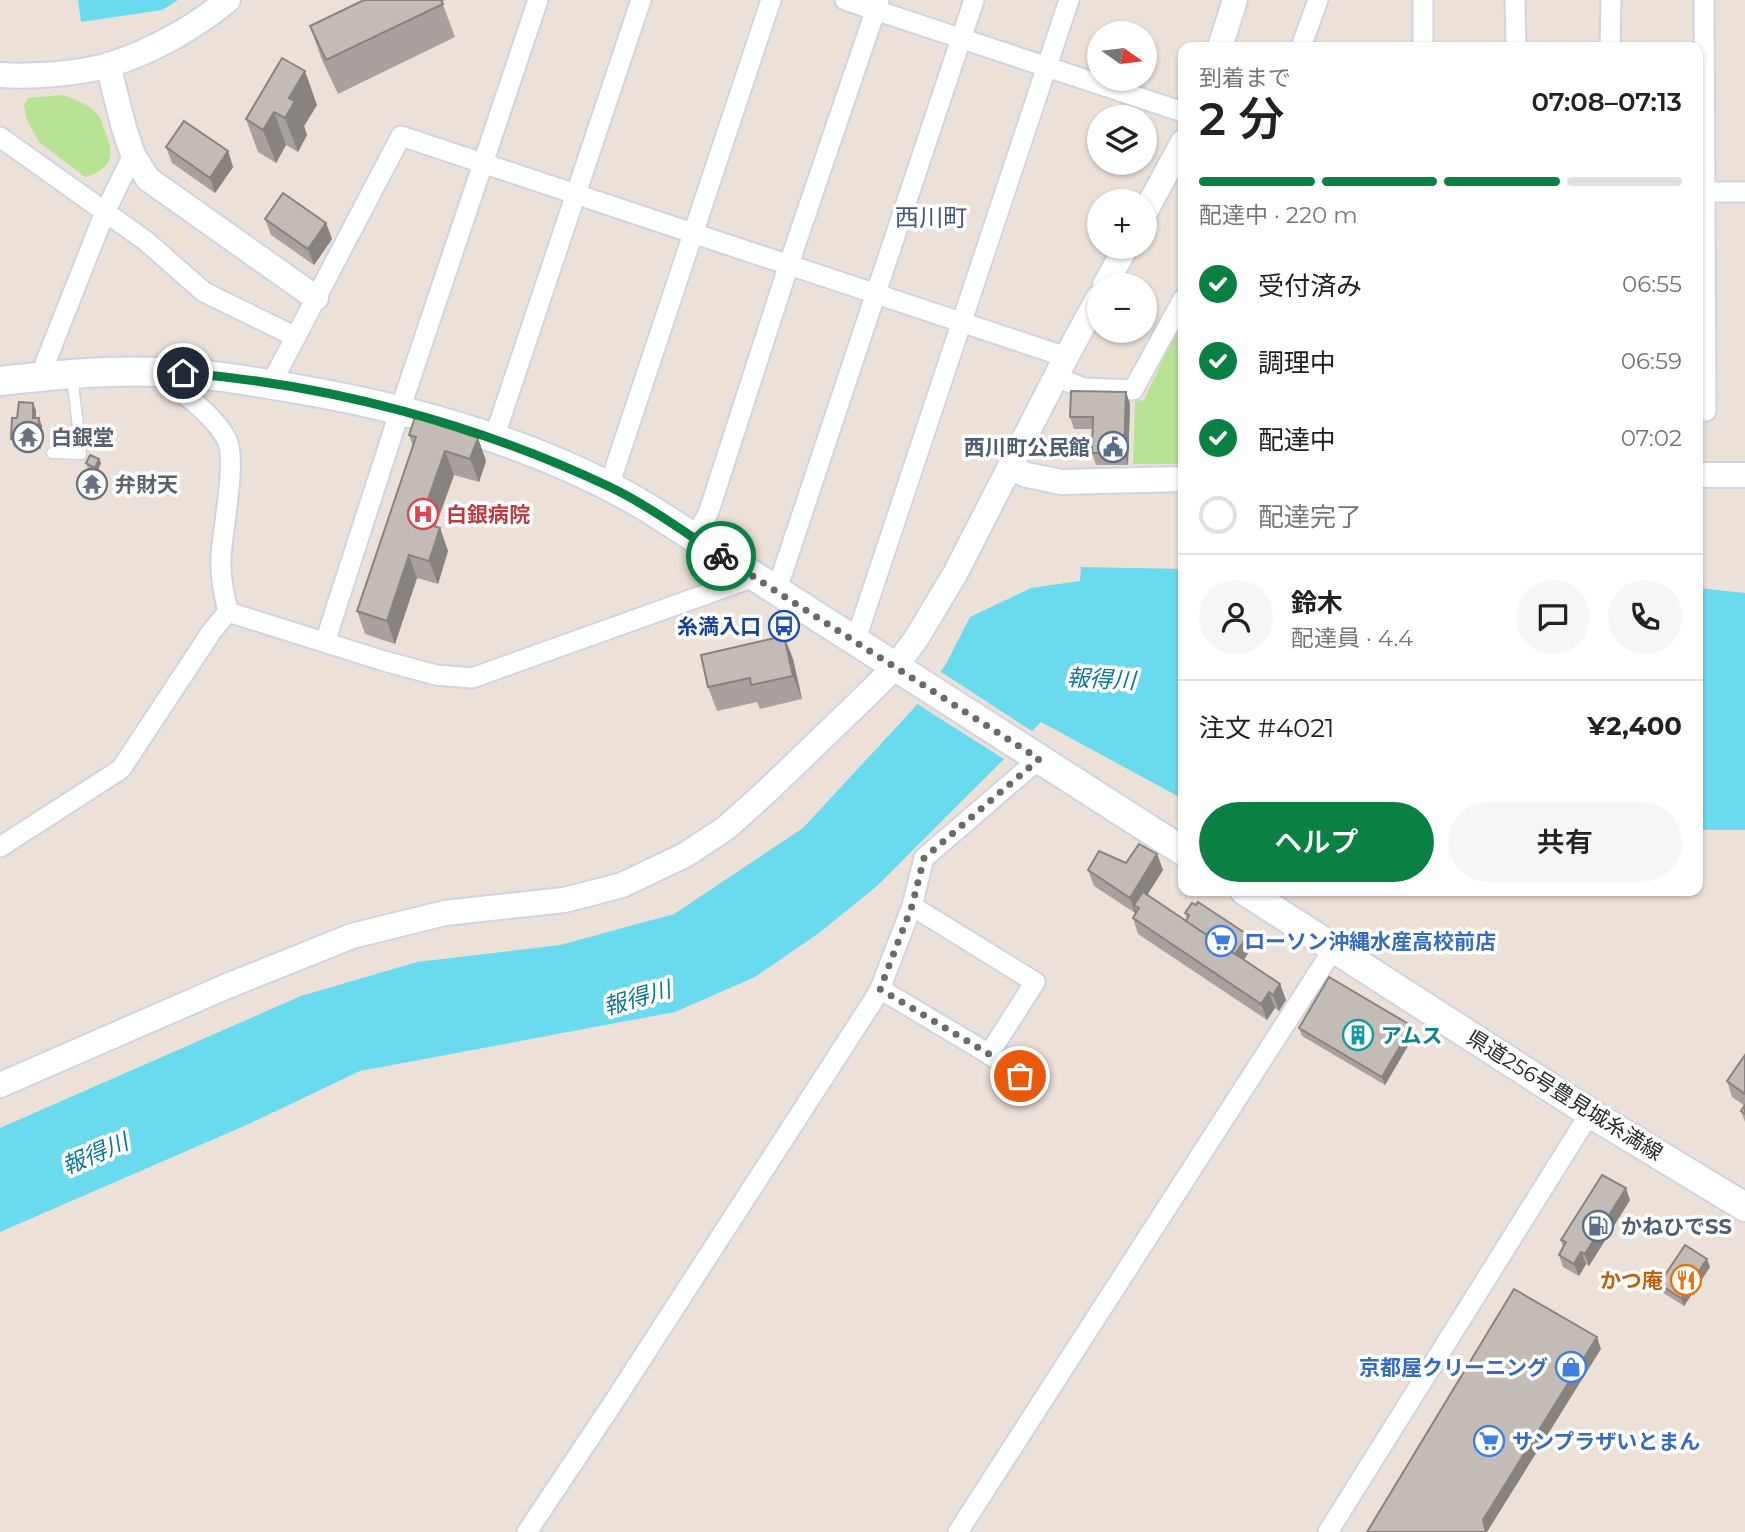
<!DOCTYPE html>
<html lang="ja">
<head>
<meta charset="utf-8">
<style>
	:root { --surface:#fff; --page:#f6f6f6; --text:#222; --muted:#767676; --line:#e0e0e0; --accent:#0b8043 }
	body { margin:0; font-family:Montserrat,"Noto Sans JP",sans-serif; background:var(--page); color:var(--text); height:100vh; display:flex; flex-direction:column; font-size:26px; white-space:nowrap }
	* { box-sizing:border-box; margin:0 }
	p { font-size:23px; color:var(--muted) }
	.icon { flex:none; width:38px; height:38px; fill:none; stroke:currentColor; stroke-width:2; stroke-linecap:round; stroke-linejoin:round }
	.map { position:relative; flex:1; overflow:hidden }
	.drawer { position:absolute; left:1178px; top:42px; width:525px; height:854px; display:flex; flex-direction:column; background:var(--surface); border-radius:14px; box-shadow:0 2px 5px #0004 }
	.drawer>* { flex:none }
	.needle { width:46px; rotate:104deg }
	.controls { position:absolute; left:1087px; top:21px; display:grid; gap:14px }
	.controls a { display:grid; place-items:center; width:70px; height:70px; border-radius:50%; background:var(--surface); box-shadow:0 2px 5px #0004; font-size:35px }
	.pin { position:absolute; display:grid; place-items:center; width:60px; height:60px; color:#fff; margin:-30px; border:4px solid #fff; border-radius:50%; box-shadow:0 2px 7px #0007 }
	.courier { position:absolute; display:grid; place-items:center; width:70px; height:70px; margin:-35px; border:5px solid #0b8043; border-radius:50%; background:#fff; color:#222; box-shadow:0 2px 9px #0007 }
	.headline em { font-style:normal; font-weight:600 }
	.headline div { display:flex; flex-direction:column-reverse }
	.headline { display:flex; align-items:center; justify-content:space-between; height:119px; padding:0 21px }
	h1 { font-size:46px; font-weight:600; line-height:52px }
	.bar { display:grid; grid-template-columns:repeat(4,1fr); gap:10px 7px; align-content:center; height:84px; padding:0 21px }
	.bar i { height:9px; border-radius:5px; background:var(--line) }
	.bar .on { background:var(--accent) }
	.bar p { grid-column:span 4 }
	.line { display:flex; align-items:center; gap:18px; padding:0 21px; border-top:2px solid var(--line) }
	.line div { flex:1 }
	.round { display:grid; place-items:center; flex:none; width:74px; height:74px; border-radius:37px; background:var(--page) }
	ol { padding:0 21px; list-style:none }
	li { display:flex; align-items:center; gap:21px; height:77px }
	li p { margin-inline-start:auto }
	li .icon { padding:7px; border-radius:50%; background:var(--accent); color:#fff; stroke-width:4 }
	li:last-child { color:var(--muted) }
	li i { width:38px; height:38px; border:4px solid var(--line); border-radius:50% }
	.action { display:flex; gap:14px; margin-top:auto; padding:14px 21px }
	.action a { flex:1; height:80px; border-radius:42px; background:var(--accent); color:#fff; font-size:28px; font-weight:600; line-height:80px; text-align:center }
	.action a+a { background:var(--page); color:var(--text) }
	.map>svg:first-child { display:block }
</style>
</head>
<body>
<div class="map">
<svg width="1745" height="1532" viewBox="0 0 1745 1532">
	<rect width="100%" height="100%" fill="#ebe1d9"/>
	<g fill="#b8e294">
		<path d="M 64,95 C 76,100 90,105 98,115 C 101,119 103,126 105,131 C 115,156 112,169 85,177 L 39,142 L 27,120 L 24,105 L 28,98 Z"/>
		<polygon points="1181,321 1183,321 1183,464 1133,464 1135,401 1144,400"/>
	</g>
	<g fill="#6adbee">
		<polygon points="78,0 178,0 162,10 81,22"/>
		<polygon points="1081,567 1183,569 1183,799 1041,722 877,886 819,933 755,977 675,1012 360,1071 251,1123 0,1232 0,1128 301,996 417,962 560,945 674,914 803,828 915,707 946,664 970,617 1031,588 1080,581"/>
		<polygon points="1698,588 1745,593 1745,830 1698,830"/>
	</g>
	<polygon fill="#ebe1d9" points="938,670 1035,733 1007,761 914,702"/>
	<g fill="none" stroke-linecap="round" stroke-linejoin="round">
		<g stroke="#ced4e1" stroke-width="13">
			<polyline id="service" points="52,453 81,454 72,375"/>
		</g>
		<g stroke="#ced4e1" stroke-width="23">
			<g id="minor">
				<polyline points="845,0 1183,112"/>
				<polyline points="1423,0 1423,47"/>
				<polyline points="1515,0 1516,47"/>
				<polyline points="1301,47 1318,0"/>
				<polyline points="1610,47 1611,0"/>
				<polyline points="0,137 146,241 204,292 296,337"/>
				<polyline points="1706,192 1745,192"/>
				<path d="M 157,372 C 179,391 213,413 227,440 C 237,460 222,532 221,558 C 220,576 224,594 228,612"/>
				<polyline points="41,376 46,361 105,212 133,155"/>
				<polyline points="1056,377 1084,388 1133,390 1183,299"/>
				<polyline points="271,384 401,136 1066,357"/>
				<polyline points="1698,411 1706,411 1704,0"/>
				<polyline points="494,438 641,0"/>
				<polyline points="609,486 771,0"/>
				<polyline points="693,538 706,518 710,508 792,255 879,0"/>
				<polyline points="776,592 974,0"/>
				<polyline points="228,612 384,661 436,675 472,678 754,577"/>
				<polyline points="325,642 406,392 538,0"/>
				<polyline points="855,642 1069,0"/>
				<polyline points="0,847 121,769 212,631 228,612"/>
				<polyline points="880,989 989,1054 1035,982 912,906"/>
				<polyline points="989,1054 1020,1076"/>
				<polyline points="527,1532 615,1400 873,1001 880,989 912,906 924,858 1039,759"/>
				<polyline points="958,1532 1334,948"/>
				<polyline points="1328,1532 1590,1113"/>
			</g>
		</g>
		<g stroke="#ced4e1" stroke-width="28">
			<g id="tertiary">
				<polyline points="1220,47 1235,0"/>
				<polyline points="108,65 124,128 133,155 148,179 316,298"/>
				<path d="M 0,75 C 31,77 78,74 109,65 C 151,52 194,28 228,0"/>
				<polyline points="1144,214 1183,142"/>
				<polyline points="1105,285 1126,247"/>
				<polyline points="1010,468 1027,475 1061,482 1183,479"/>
				<polyline points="1698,475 1745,475"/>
				<polyline points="0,1085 225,987 352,936 445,913 564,900 592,893 622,885 685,855 726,828 765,793 869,693 895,667 916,639 955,574 1066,357 1099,297"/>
			</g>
		</g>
		<g stroke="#ced4e1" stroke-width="32">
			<g id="secondary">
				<path d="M 0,381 C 53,375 106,370 159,372 C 206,373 251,381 297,389 C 415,409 545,446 648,508 L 1183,851"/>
				<polyline points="1245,891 1590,1113 1745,1207"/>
			</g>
		</g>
		<use href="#service" stroke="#fff" stroke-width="10"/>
		<use href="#minor" stroke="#fff" stroke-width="19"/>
		<use href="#tertiary" stroke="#fff" stroke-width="24"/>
		<use href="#secondary" stroke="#fff" stroke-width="28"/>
	</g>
	<g fill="#a8a19d">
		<polygon points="364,0 445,0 442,2 455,37 338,94 322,60 310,26"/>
		<polygon points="282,58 317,105 304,126 307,135 298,152 286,145 276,163 258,152 246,119"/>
		<polygon points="166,147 228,151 233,167 215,193 172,163"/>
		<polygon points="265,219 326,223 332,239 314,265 271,235"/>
		<polygon points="1126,392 1130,404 1128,465 1096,465 1092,453 1093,429 1074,429 1070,417"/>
		<polygon points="33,403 36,411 36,418 42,426 41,449 14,447 11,439 17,418"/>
		<polygon points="409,435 478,438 486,461 479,482 454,475 435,526 440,528 448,551 438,584 417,578 395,644 365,634 357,611 413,446"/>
		<polygon points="99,459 101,463 97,472 87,467 86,463"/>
		<polygon points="784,636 793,659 802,699 760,709 757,702 717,711 708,687"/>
		<polygon points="1157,854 1163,870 1147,895 1186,921 1187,918 1185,913 1248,935 1252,947 1244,960 1280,984 1286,1000 1279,1011 1275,1008 1267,1020 1138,934 1133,918 1135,913 1094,886 1088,870 1126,863"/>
		<polygon points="1412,1026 1415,1034 1385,1085 1302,1036 1299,1028"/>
		<polygon points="1745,1055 1745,1122 1741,1111 1745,1106 1732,1097 1727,1081"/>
		<polygon points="1630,1200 1589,1266 1586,1264 1579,1276 1563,1267 1559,1255 1563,1247 1561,1240"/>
		<polygon points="1710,1267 1684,1306 1662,1292 1659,1284"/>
	</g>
	<g fill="#88837f">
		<polygon points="305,71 317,105 304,126 307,135 298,152 285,118 289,98"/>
		<polygon points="274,112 286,145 276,163 263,130"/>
		<polygon points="228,151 233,167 215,193 210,178"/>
		<polygon points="326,223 332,239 314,265 308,249"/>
		<polygon points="1126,392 1130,404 1128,465 1124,453"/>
		<polygon points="33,403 36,411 36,426 33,418"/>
		<polygon points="39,418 42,426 41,449 38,441"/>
		<polygon points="478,438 486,461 479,482 470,459"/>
		<polygon points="445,451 454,475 429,545 420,522"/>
		<polygon points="99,459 101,463 97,472 95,468"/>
		<polygon points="440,528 448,551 438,584 429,561"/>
		<polygon points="409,555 417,578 395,644 387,621"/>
		<polygon points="784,636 793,659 802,699 793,676"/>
		<polygon points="1157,854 1163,870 1139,908 1134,905 1137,912 1135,913 1130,898"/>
		<polygon points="1248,935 1252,947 1239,967 1235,955"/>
		<polygon points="1280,984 1286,1000 1279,1011 1273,995"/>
		<polygon points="1269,992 1275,1008 1267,1020 1261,1004"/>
		<polygon points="1412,1026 1415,1034 1385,1085 1382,1077"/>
		<polygon points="1626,1188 1630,1200 1589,1266 1585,1254"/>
		<polygon points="1581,1252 1586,1264 1579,1276 1574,1264"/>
		<polygon points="1707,1259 1710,1267 1684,1306 1681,1298"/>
		<polygon points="1597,1337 1601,1349 1487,1532 1486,1532 1483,1520"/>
	</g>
	<g fill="#c3bbb6" stroke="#88837f" stroke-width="2">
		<polygon points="364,0 441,0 443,4 326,60 310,26"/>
		<polygon points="282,58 305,71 289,98 295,101 285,118 274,112 263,130 246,119"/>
		<polygon points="184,121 228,151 210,178 166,147"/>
		<polygon points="283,193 326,223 308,249 265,219"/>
		<polygon points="1071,391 1126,392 1124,453 1092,453 1093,417 1070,417"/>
		<polygon points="19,402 33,403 33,418 39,418 38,441 11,439 12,418 17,418"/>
		<polygon points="415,417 478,438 470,459 445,451 420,522 440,528 429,561 409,555 387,621 357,611 416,437 409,435"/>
		<polygon points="90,455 99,459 95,468 86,463"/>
		<polygon points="784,636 793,676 751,685 750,678 708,687 701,655"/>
		<polygon points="1139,844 1157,854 1130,898 1088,870 1099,851 1126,863"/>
		<polygon points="1143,892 1280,984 1273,995 1269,992 1261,1004 1133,918 1139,908 1134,905"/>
		<polygon points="1198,902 1248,935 1235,954 1186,921 1189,915 1185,913 1192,903 1196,905"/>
		<polygon points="1329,977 1412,1026 1382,1077 1299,1028"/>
		<polygon points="1745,1055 1745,1094 1727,1081"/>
		<polygon points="1745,1105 1745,1114 1741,1111"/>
		<polygon points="1602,1175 1626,1188 1585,1254 1581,1252 1574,1264 1559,1255 1566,1242 1561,1240"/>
		<polygon points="1685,1245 1707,1259 1681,1298 1659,1284"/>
		<polygon points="1514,1289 1597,1337 1483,1520 1486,1532 1367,1532"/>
	</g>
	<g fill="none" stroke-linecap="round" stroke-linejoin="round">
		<polyline stroke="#6c6966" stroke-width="7" stroke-dasharray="0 12.6" points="721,556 1039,759 924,858 912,906 880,989 989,1054 1020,1076"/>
		<path stroke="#0b8043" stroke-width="9" d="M 183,373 C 327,384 477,424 608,486 C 648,505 684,532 721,556"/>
	</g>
	<defs>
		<g id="temple-ring" transform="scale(1.575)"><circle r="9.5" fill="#fff" stroke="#6b7280" stroke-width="1.5"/><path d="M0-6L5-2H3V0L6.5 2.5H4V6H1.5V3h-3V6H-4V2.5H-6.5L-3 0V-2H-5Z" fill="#6b7280"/></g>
		<g id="civic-ring" transform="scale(1.575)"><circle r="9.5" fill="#fff" stroke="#5c6f8a" stroke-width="1.5"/><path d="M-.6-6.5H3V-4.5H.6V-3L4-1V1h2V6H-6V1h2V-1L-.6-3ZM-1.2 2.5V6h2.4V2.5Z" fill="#5c6f8a"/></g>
		<g id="hospital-ring" transform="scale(1.575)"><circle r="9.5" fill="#fff" stroke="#e0444e" stroke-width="1.5"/><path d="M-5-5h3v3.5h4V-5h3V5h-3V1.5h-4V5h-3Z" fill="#e0444e"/></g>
		<g id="bus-ring" transform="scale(1.575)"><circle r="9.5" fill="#fff" stroke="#1a4fb4" stroke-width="1.5"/><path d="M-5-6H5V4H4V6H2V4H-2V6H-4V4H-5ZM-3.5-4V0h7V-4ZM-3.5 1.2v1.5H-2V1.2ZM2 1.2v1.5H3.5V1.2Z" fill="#1a4fb4"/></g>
		<g id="supermarket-ring" transform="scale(1.575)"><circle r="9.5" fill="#fff" stroke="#3f7fe0" stroke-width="1.5"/><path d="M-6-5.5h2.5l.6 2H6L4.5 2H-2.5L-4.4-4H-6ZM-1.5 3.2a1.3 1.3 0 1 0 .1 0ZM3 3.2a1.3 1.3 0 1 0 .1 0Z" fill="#3f7fe0"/></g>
		<g id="building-ring" transform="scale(1.575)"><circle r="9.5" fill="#fff" stroke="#0f9aa8" stroke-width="1.5"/><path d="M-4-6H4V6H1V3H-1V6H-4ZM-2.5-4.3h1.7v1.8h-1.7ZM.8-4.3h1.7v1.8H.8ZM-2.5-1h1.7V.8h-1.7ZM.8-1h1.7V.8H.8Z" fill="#0f9aa8"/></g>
		<g id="fuel-ring" transform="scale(1.575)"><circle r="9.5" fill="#fff" stroke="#5c6f8a" stroke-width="1.5"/><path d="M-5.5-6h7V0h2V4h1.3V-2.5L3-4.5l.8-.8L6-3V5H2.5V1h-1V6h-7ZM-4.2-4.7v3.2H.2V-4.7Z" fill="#5c6f8a"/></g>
		<g id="restaurant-ring" transform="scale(1.575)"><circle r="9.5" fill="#fff" stroke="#e8710a" stroke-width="1.5"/><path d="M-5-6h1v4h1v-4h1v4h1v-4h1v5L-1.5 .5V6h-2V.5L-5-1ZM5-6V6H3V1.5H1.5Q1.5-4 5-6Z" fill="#e8710a"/></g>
		<g id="shop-ring" transform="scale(1.575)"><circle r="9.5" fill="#fff" stroke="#3f7fe0" stroke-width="1.5"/><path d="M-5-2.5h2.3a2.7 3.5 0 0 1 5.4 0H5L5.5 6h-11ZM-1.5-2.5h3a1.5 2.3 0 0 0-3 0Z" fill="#3f7fe0"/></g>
	</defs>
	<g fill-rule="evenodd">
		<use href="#temple-ring" x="28" y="437"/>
		<use href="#civic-ring" x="1113" y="447"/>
		<use href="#temple-ring" x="92" y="484"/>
		<use href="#hospital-ring" x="423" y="514"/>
		<use href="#bus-ring" x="784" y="626"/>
		<use href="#supermarket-ring" x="1221" y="941"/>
		<use href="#building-ring" x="1358" y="1035"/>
		<use href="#fuel-ring" x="1598" y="1226"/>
		<use href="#restaurant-ring" x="1686" y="1280"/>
		<use href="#shop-ring" x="1571" y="1367"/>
		<use href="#supermarket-ring" x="1489" y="1441"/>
	</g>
	<g text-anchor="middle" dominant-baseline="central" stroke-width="7" stroke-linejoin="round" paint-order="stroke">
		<g font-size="21" font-weight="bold" fill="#5b616d" stroke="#fff" text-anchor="start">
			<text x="51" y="437">白銀堂</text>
			<text x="115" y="484">弁財天</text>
		</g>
		<g font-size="21" font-weight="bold" fill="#4e5e75" stroke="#fff" text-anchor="end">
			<text x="1090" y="447">西川町公民館</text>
			<text x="1621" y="1226" text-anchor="start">かねひでSS</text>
		</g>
		<g font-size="21" font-weight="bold" fill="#be3a42" stroke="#fff" text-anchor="start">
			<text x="446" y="514">白銀病院</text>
		</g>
		<g font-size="21" font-weight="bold" fill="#164399" stroke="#fff" text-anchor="end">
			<text x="761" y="626">糸満入口</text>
		</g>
		<g font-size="21" font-weight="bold" fill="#366cbe" stroke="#fff" text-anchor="start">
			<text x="1244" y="941">ローソン沖縄水産高校前店</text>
			<text x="1548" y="1367" text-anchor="end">京都屋クリーニング</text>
			<text x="1512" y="1441">サンプラザいとまん</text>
		</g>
		<g font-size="21" font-weight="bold" fill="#0d838f" stroke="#fff" text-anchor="start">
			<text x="1381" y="1035">アムス</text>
		</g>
		<g font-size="21" fill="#282828" stroke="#fff">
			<text transform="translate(1565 1095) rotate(32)">県道256号豊見城糸満線</text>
		</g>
		<g font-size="21" font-weight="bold" fill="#c56008" stroke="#fff" text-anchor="end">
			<text x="1663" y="1280">かつ庵</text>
		</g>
		<g font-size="23" font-style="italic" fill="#0c7897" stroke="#fff">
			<text transform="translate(1101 679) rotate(3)">報得川</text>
			<text transform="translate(637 998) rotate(-16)">報得川</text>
			<text transform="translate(95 1154) rotate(-23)">報得川</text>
		</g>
		<g font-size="24" fill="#485778" stroke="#fff">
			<text x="931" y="217">西川町</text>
		</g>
	</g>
</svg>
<div class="controls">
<a><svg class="needle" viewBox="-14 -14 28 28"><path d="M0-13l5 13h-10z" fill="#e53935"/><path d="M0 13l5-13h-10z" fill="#767676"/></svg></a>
<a><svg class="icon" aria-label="layers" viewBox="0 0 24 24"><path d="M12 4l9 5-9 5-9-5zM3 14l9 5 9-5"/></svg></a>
<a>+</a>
<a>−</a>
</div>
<div class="pin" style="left:1020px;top:1076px;background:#ea580c"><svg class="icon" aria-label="bag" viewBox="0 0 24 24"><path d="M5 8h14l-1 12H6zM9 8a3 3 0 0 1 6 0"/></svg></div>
<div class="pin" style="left:183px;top:373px;background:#1f2937"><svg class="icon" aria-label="home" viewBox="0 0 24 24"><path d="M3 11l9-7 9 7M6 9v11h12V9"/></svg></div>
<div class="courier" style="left:721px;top:556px"><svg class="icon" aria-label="bike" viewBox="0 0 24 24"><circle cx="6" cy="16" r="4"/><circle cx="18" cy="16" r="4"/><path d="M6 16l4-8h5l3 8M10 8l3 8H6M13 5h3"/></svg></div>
<section class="drawer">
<div class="headline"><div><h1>2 分</h1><p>到着まで</p></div><em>07:08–07:13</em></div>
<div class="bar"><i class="on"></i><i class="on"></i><i class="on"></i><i></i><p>配達中 · 220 m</p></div>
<ol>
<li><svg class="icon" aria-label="check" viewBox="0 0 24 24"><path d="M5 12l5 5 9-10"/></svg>受付済み<p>06:55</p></li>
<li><svg class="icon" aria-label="check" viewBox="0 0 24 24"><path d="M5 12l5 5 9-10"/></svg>調理中<p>06:59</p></li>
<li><svg class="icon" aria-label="check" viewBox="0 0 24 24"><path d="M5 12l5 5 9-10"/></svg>配達中<p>07:02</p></li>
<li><i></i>配達完了</li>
</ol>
<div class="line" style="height:126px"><a class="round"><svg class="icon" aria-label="person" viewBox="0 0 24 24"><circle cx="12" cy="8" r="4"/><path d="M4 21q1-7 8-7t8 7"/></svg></a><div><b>鈴木</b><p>配達員 · 4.4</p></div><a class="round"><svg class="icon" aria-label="chat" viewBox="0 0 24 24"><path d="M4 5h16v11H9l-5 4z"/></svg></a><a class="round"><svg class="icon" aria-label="phone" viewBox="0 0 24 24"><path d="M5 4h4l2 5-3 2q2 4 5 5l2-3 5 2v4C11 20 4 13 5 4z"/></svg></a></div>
<div class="line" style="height:91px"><div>注文 #4021</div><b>¥2,400</b></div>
<div class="action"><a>ヘルプ</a><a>共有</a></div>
</section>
</div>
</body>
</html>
